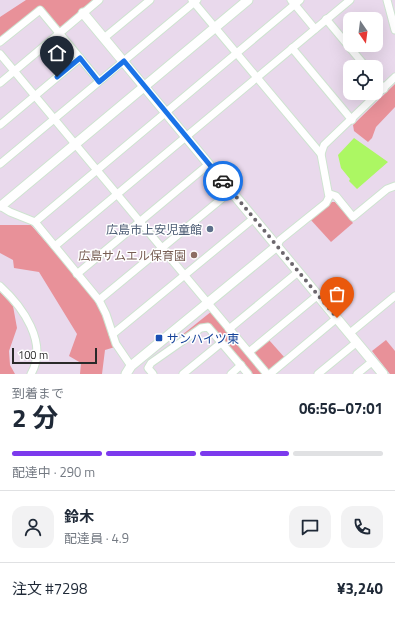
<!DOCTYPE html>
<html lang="ja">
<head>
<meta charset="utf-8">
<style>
	:root { --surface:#fff; --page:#f2f2f3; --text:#1f2937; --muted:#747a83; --line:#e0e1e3; --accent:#7c3aed }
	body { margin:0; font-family:"Titillium Web","Noto Sans JP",sans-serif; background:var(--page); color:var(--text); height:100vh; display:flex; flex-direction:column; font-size:15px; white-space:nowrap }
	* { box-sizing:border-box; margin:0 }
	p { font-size:13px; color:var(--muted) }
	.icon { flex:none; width:22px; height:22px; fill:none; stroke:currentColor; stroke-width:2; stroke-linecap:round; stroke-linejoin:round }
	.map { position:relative; height:374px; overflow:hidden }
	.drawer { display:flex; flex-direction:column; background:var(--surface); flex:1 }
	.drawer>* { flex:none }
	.needle { width:26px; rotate:166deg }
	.tools { position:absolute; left:343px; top:12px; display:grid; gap:8px }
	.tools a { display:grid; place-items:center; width:40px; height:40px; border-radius:8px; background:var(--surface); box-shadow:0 4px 16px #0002; font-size:20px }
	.scale { position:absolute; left:12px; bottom:10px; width:85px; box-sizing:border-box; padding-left:4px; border:2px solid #292929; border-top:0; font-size:11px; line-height:14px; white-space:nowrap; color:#292929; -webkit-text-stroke:3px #fff; paint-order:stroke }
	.pin { position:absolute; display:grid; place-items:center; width:34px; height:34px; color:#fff; margin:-41px -17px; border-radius:50% 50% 50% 0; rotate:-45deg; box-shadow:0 0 4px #0007 }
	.pin .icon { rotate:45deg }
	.courier { position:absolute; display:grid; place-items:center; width:40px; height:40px; margin:-20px; border:3px solid #1a73e8; border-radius:50%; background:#fff; color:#222; box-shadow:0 1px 5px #0007 }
	.head em { font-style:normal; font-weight:700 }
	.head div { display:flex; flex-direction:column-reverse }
	.head { display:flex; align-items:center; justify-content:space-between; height:68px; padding:0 12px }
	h1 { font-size:26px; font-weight:700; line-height:30px }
	.bar { display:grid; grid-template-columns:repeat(4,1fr); gap:6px 4px; align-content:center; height:48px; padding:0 12px }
	.bar i { height:5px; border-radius:3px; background:var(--line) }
	.bar .current { background:var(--accent) }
	.bar p { grid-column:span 4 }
	.line { display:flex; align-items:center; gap:10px; padding:0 12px; border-top:1px solid var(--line) }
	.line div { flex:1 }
	.round { display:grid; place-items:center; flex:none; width:42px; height:42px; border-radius:12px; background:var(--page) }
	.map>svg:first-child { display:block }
</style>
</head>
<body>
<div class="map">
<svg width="395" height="374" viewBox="0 0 395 374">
	<rect width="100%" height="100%" fill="#e9d9ec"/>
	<g fill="#e89199">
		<polygon points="26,0 93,0 60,28 40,6 0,40 0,17"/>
		<polygon points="395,84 395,107 376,127 372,138 368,142 354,131 353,125"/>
		<polygon points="332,202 335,202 353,223 331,242 310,219"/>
		<polygon points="0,225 31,225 97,301 115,347 105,350 102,374 80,374 81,363 69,356 77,334 39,272 14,268 13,260 0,253"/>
		<polygon points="0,292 13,306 17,328 9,351 10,365 15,374 0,374"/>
		<polygon points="212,311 264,374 253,374 210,325 185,338 182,335"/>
		<polygon points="269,340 285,358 271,370 267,370 254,354 254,352"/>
		<polygon points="386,340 395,351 395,374 390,374 372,351"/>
	</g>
	<polygon fill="#acf763" points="354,138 388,162 357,189 349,181 350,179 341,168 338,155"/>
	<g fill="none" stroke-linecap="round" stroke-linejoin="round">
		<g stroke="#cee3d0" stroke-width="9">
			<g id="street">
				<polyline points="192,0 321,154"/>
				<polyline points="291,0 315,29"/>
				<polyline points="387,0 395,30"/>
				<polyline points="326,19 366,67"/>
				<polyline points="104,38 150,0"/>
				<polyline points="0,42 40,10 99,81"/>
				<polyline points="292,48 352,120"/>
				<polyline points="0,54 267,374"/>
				<polyline points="376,79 384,89"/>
				<polyline points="0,83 99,0"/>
				<polyline points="0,125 80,58"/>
				<polyline points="0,164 197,0"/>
				<polyline points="330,194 336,196 353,217 387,189 395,186"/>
				<polyline points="0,206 10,212 35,222 99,300 106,314 116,344 131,366"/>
				<polyline points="35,222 300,0"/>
				<polyline points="55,246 350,0"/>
				<polyline points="277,246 280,240 326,203 329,197 321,154 324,145 395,77"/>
				<polyline points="77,274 209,164"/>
				<path d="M 0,286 C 22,306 49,343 31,374"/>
				<polyline points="99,300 231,191"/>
				<polyline points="229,329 298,272"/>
				<polyline points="350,333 395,296"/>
				<polyline points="113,334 254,218"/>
				<polyline points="249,352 318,295"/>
				<polyline points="153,374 148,368 151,363 201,328 208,327 248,374"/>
				<polyline points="183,374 221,343"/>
				<polyline points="231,374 241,365"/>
				<polyline points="270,374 337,318"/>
				<polyline points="318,374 357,342"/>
				<polyline points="357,374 373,361"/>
			</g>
		</g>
		<g stroke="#cee3d0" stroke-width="11">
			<g id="secondary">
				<polyline points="83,13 383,374"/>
				<polyline points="1,206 248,0"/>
				<polyline points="126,374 131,366 277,246"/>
			</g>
		</g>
		<use href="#street" stroke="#fff" stroke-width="7"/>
		<use href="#secondary" stroke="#fff" stroke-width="9"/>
	</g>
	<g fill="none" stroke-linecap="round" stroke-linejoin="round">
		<polyline stroke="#6c676d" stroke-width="4" stroke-dasharray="0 7.2" points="223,181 337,318"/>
		<polyline stroke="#1a73e8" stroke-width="5" points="57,77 80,58 99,82 124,61 223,181"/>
	</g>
	<circle fill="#5c6f8a" stroke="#fff" stroke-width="1.5" cx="210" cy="229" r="4"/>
	<circle fill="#8d6e63" stroke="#fff" stroke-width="1.5" cx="194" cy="255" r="4"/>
	<rect fill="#1a4fb4" stroke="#fff" stroke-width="1.5" x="155" y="334" width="8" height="8" rx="2"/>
	<g text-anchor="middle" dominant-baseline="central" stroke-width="3" stroke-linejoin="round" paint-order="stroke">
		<g font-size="12" fill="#4e5e75" stroke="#fff" text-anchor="end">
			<text x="202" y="229">広島市上安児童館</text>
		</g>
		<g font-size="12" fill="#785e54" stroke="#fff" text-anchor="end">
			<text x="186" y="255">広島サムエル保育園</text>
		</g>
		<g font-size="12" fill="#164399" stroke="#fff" text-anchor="start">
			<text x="167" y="338">サンハイツ東</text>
		</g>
	</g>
</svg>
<div class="tools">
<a><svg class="needle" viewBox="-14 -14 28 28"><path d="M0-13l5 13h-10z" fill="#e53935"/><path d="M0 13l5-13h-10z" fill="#747a83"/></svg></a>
<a><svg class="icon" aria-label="locate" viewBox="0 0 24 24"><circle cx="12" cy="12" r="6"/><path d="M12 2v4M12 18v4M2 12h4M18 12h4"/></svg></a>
</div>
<div class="scale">100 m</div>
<div class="pin" style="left:337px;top:318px;background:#ea580c"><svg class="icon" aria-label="bag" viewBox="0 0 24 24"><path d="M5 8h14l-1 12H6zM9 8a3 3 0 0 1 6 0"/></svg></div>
<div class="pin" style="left:57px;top:77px;background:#1f2937"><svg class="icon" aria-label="home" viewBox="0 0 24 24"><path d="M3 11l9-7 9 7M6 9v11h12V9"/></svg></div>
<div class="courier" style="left:223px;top:181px"><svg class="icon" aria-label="car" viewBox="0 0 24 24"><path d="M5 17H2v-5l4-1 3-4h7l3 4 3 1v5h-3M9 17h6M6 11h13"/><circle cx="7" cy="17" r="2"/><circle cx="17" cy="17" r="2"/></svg></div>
</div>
<section class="drawer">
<div class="head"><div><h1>2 分</h1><p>到着まで</p></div><em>06:56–07:01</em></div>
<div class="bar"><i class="current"></i><i class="current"></i><i class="current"></i><i></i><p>配達中 · 290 m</p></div>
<div class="line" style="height:72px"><a class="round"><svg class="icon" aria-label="person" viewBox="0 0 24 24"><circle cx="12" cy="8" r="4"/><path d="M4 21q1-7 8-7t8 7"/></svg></a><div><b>鈴木</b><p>配達員 · 4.9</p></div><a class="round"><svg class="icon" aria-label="chat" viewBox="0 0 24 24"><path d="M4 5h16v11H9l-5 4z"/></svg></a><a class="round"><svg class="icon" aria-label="phone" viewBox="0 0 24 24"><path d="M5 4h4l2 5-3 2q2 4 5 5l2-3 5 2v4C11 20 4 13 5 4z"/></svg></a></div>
<div class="line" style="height:52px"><div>注文 #7298</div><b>¥3,240</b></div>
</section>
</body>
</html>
